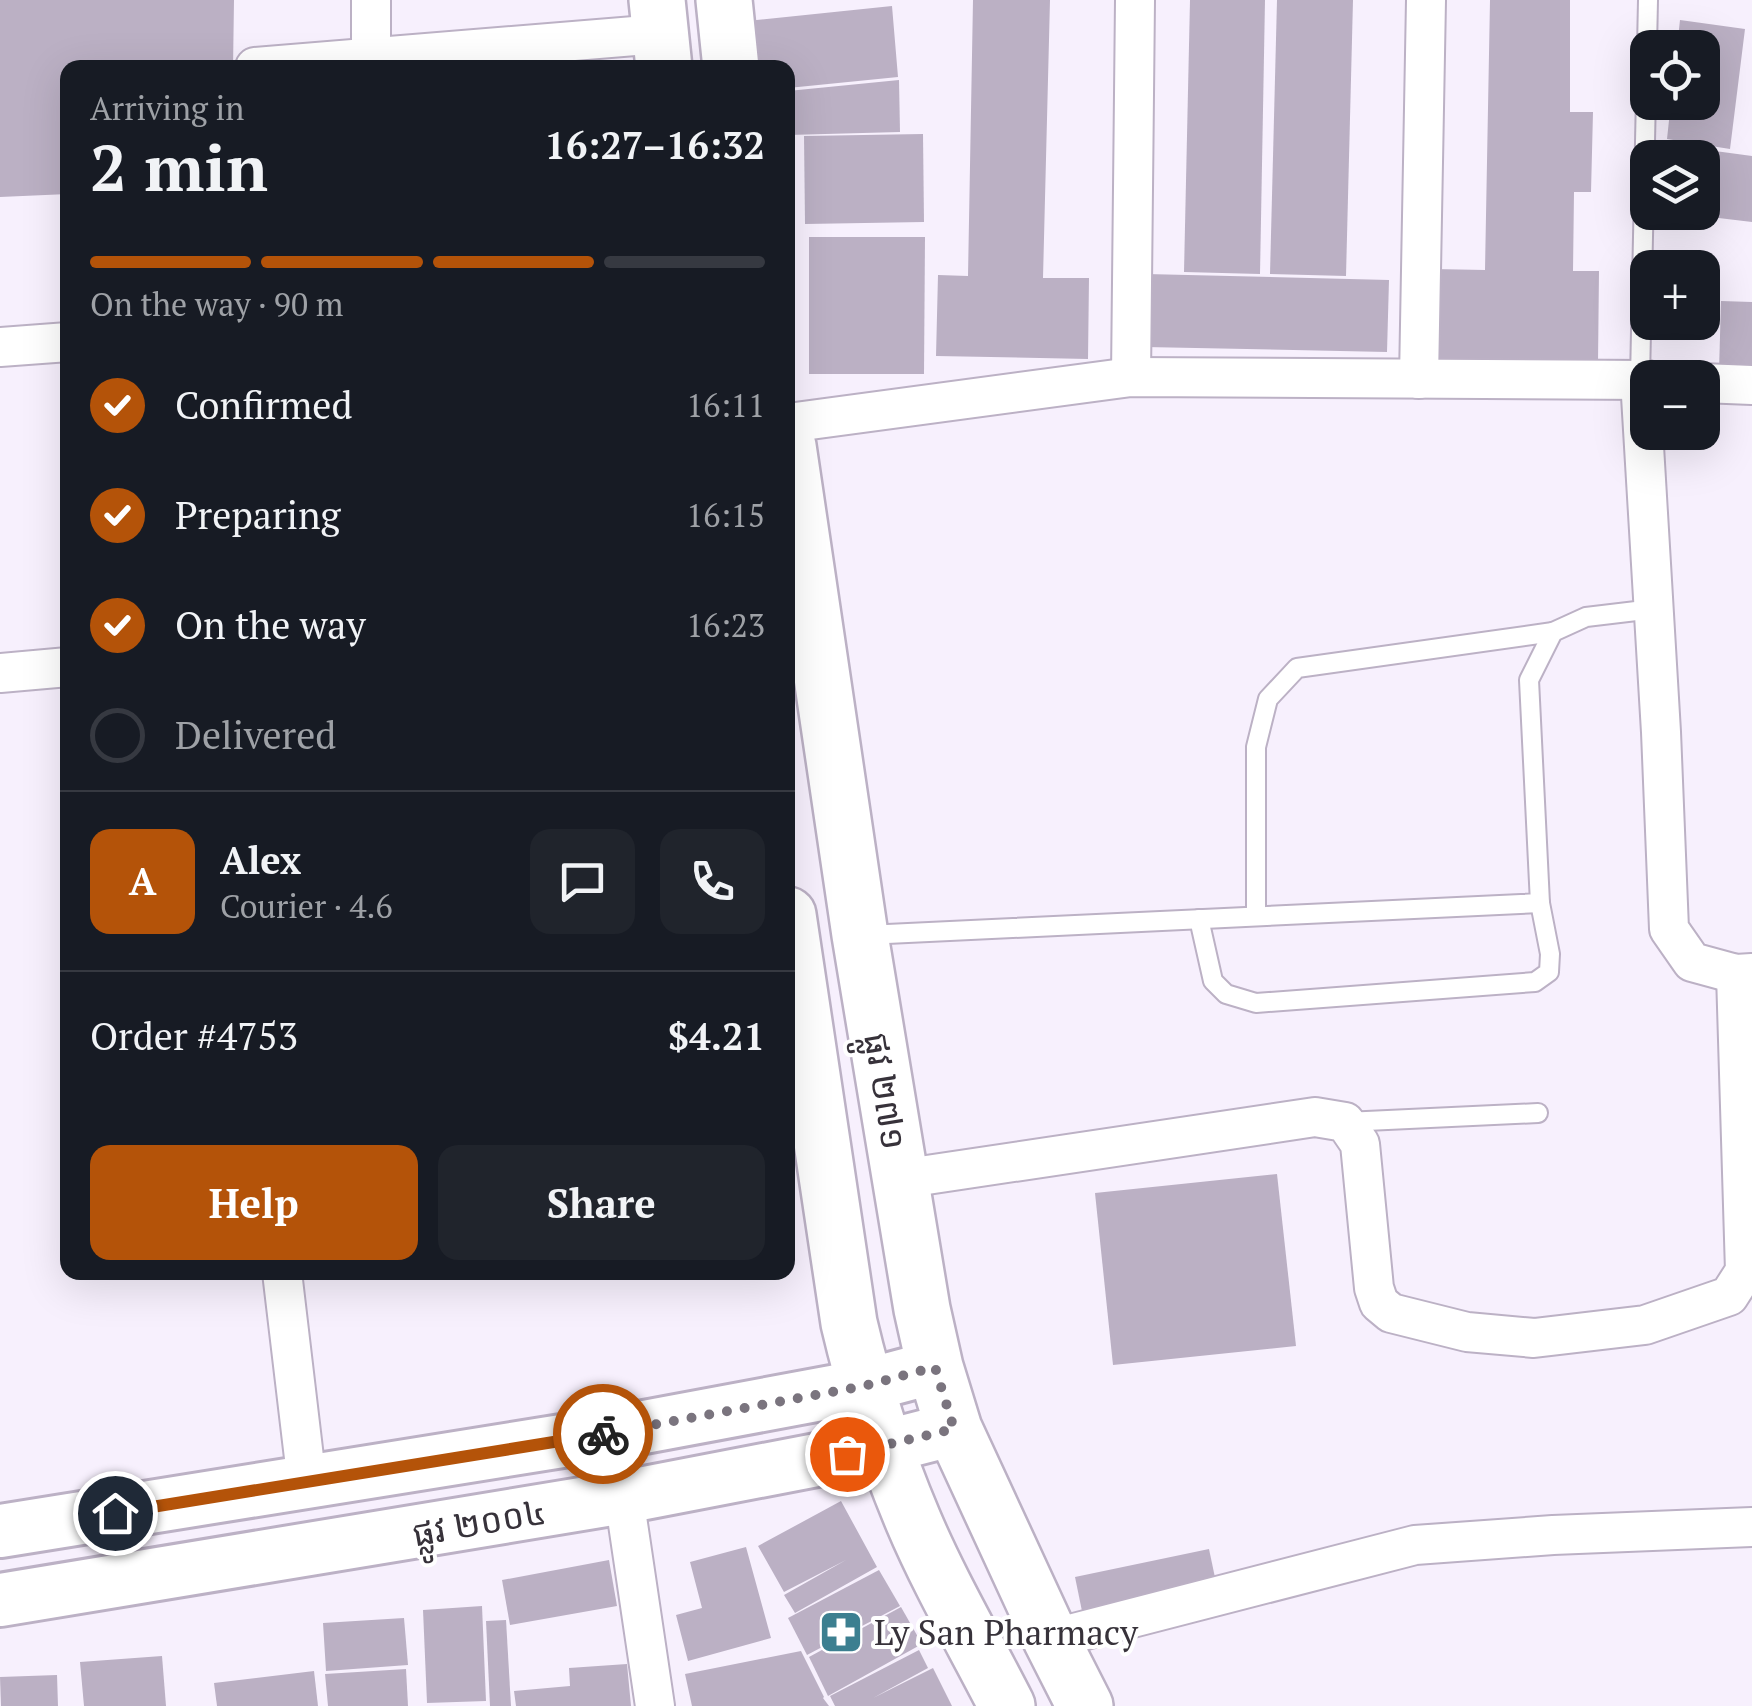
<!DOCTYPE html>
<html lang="en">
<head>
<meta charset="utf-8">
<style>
	:root { --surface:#171b24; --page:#20242c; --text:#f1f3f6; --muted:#9ea1a6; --line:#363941; --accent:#b45309 }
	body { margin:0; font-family:"PT Serif","Noto Sans Khmer",serif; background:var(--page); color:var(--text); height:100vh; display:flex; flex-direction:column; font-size:38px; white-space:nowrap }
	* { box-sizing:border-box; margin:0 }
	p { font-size:32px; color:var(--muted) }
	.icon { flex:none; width:55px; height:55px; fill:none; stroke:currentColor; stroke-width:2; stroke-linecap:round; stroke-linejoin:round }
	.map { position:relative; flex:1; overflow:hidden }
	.panel { position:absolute; left:60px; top:60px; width:735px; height:1220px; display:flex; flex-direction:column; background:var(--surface); border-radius:20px; box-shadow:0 10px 40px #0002 }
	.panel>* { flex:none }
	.controls { position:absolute; left:1630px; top:30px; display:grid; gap:20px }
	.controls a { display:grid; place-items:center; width:90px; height:90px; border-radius:20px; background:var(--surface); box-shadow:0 10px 40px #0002; font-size:50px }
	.pin { position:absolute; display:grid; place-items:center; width:85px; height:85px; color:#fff; margin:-42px; border:5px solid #fff; border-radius:50%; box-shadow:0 2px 10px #0007 }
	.courier { position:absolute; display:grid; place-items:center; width:100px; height:100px; margin:-50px; border:8px solid #b45309; border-radius:50%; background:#fff; color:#222; box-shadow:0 2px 12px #0007 }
	.head em { font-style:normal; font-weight:700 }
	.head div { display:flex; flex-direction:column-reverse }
	.head { display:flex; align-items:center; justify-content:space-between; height:170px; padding:0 30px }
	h1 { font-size:65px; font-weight:700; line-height:75px }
	.bar { display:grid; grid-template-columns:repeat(4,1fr); gap:15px 10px; align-content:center; height:120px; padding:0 30px }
	.bar i { height:12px; border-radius:8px; background:var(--line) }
	.bar .on { background:var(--accent) }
	.bar p { grid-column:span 4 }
	.line { display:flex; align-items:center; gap:25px; padding:0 30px; border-top:2px solid var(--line) }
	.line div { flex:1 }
	.round { display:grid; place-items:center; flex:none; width:105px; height:105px; border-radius:20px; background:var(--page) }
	ol { padding:0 30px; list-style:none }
	li { display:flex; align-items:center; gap:30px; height:110px }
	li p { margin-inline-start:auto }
	li .icon { padding:10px; border-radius:50%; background:var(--accent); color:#fff; stroke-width:4 }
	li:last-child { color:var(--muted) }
	li i { width:55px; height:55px; border:5px solid var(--line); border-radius:50% }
	.primary-button { display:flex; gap:20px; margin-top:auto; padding:20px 30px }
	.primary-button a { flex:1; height:115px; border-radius:20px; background:var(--accent); color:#fff; font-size:40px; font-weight:700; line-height:115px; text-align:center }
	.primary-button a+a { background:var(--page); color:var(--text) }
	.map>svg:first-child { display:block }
</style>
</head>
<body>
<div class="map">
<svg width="1752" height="1706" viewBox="0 0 1752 1706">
	<rect width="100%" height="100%" fill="#f7f0fd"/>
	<g fill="#bbb0c4">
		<polygon points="0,0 234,0 233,68 68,68 68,194 0,197"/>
		<polygon points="973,0 1050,0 1043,278 1089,278 1088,359 936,356 938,275 968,276"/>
		<polygon points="1190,0 1265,0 1260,274 1184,272"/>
		<polygon points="1277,0 1353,0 1346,276 1270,274"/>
		<polygon points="1490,0 1570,0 1570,112 1593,112 1591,192 1574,192 1573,271 1599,271 1598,362 1432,360 1433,269 1485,270"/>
		<polygon points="892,6 898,77 788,88 788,68 751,68 747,21"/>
		<polygon points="1680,20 1745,29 1730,149 1667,139 1671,102 1702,102 1702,48 1677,48"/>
		<polygon points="899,80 900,132 788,135 788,91"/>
		<polygon points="923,134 924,222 805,224 804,136"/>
		<polygon points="1678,146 1752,156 1752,222 1702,216 1702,158 1676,158"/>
		<polygon points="809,237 925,237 924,374 809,374"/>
		<polygon points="1146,274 1389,280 1387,352 1145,347"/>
		<polygon points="1721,301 1752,302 1752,372 1719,371"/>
		<polygon points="1277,1174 1296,1346 1113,1365 1095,1193"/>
		<polygon points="841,1501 877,1567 795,1613 784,1595 846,1560 784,1592 758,1546"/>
		<polygon points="746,1547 771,1638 688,1661 676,1615 702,1608 690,1562"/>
		<polygon points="1209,1549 1217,1587 1083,1616 1075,1577"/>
		<polygon points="609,1560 617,1606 510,1625 502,1580"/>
		<polygon points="879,1570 900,1606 807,1655 788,1618"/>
		<polygon points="482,1606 486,1701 427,1703 423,1610"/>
		<polygon points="901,1607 922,1644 828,1696 809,1657"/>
		<polygon points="404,1618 408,1665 326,1671 323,1623"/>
		<polygon points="506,1620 511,1706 490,1706 486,1621"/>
		<polygon points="919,1650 928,1668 873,1698 933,1668 952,1706 835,1706 830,1696"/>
		<polygon points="801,1651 824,1697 823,1698 829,1706 692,1706 685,1674"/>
		<polygon points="162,1656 166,1706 84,1706 80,1662"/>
		<polygon points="627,1664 631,1706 516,1706 514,1691 570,1686 569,1668"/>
		<polygon points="406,1669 408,1706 328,1706 325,1674"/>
		<polygon points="314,1671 318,1706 217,1706 214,1683"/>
		<polygon points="57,1675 58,1706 1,1706 0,1677"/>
	</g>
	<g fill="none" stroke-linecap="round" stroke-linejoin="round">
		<g stroke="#bcb1c5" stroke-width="22">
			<g id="service">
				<polyline points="1640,379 1648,0"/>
				<polyline points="1256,916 1256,747 1268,699 1297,668 1553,632"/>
				<polyline points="1199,919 1213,981 1226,994 1256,1003 1535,982 1549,972 1550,954 1540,903"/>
				<polyline points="866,935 1540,903 1529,680 1553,632 1586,617 1653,609"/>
				<polyline points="1345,1122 1538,1113"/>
			</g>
		</g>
		<g stroke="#bcb1c5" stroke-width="42">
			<g id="minor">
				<polyline points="371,0 371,57"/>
				<polyline points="255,67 659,34"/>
				<polyline points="0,347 68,342"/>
				<polyline points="1131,377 1135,0"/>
				<polyline points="1419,379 1426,0"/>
				<polyline points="1640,379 1661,732 1669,929 1692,962 1736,974 1752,973"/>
				<polyline points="1702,383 1752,385"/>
				<polyline points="788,423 1131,377 1648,380"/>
				<polyline points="0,673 68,667"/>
				<polyline points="900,1179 1315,1117 1345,1122 1360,1144 1374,1288 1379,1303 1391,1313 1467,1332 1534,1338 1645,1325 1729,1296 1745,1271 1736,974"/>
				<polyline points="282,1272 307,1483"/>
				<polyline points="624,1497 655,1706"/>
				<polyline points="1051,1639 1415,1545 1553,1535 1752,1527"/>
			</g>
		</g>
		<g stroke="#bcb1c5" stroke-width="58">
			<g id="secondary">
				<polyline points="0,1531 612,1433 864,1386 935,1367"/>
				<polyline points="0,1600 624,1497 884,1447 954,1429"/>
			</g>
		</g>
		<g stroke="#bcb1c5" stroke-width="60">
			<g id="primary">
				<polyline points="657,0 664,68"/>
				<polyline points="724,0 731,68"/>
				<polyline points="788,446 860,935 922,1309 935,1367 954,1429 1051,1639 1085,1706"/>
				<path d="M 788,915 L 849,1323 C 865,1391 886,1456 913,1520 C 940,1584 976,1645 1007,1706"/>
			</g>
		</g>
		<use href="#service" stroke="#fff" stroke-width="18"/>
		<use href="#minor" stroke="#fff" stroke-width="38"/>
		<use href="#secondary" stroke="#fff" stroke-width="52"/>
		<use href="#primary" stroke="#fff" stroke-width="55"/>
	</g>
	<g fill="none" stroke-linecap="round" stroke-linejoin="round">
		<polyline stroke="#7a747e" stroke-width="10" stroke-dasharray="0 18" points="603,1434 864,1386 935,1367 954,1429 847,1454"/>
		<polyline stroke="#b45309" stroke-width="12" points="115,1513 603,1434"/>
	</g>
	<defs>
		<g id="pharmacy-square" transform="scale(2.25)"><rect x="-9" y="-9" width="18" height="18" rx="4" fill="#3c7f90" stroke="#fff"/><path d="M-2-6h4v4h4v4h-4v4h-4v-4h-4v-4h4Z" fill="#fff"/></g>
	</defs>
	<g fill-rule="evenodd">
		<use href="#pharmacy-square" x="841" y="1632"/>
	</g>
	<g text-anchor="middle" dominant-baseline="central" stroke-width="8" stroke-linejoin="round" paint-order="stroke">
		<g font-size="35" fill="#37323a" stroke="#fff">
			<text transform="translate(886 1091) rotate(81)">ផ្លូវ ២៧១</text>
			<text transform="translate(479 1522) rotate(-10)">ផ្លូវ ២០០៤</text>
		</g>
		<g font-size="35" fill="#37323a" stroke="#fff" text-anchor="start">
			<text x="874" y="1632">Ly San Pharmacy</text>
		</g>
	</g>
</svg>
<div class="controls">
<a><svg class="icon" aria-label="locate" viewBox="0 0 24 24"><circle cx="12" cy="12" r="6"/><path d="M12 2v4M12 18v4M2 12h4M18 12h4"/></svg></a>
<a><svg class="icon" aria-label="layers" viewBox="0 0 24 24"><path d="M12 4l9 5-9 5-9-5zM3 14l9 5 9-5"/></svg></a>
<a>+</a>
<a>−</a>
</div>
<div class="pin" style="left:847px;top:1454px;background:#ea580c"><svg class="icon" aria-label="bag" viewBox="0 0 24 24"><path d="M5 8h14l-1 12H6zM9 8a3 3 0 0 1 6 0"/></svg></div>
<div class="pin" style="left:115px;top:1513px;background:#1f2937"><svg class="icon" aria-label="home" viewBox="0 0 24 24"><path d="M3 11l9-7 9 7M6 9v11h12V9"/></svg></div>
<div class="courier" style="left:603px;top:1434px"><svg class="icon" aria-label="bike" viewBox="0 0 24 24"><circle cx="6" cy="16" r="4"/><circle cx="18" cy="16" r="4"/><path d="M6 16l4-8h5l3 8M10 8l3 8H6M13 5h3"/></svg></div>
<section class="panel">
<div class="head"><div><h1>2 min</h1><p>Arriving in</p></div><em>16:27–16:32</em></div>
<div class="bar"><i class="on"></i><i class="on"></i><i class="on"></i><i></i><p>On the way · 90 m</p></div>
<ol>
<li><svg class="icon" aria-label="check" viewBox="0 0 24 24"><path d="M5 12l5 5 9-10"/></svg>Confirmed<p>16:11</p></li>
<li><svg class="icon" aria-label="check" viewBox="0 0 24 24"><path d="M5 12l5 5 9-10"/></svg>Preparing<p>16:15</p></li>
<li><svg class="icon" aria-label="check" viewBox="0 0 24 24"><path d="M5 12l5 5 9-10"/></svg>On the way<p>16:23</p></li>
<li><i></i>Delivered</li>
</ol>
<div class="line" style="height:180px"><b class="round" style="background:var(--accent);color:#fff">A</b><div><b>Alex</b><p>Courier · 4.6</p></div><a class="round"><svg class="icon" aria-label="chat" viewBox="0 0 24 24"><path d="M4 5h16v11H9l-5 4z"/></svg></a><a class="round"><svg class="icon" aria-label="phone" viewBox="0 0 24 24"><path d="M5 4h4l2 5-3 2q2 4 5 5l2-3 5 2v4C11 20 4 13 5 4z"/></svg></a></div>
<div class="line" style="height:130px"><div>Order #4753</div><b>$4.21</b></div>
<div class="primary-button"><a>Help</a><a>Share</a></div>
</section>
</div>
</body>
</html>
